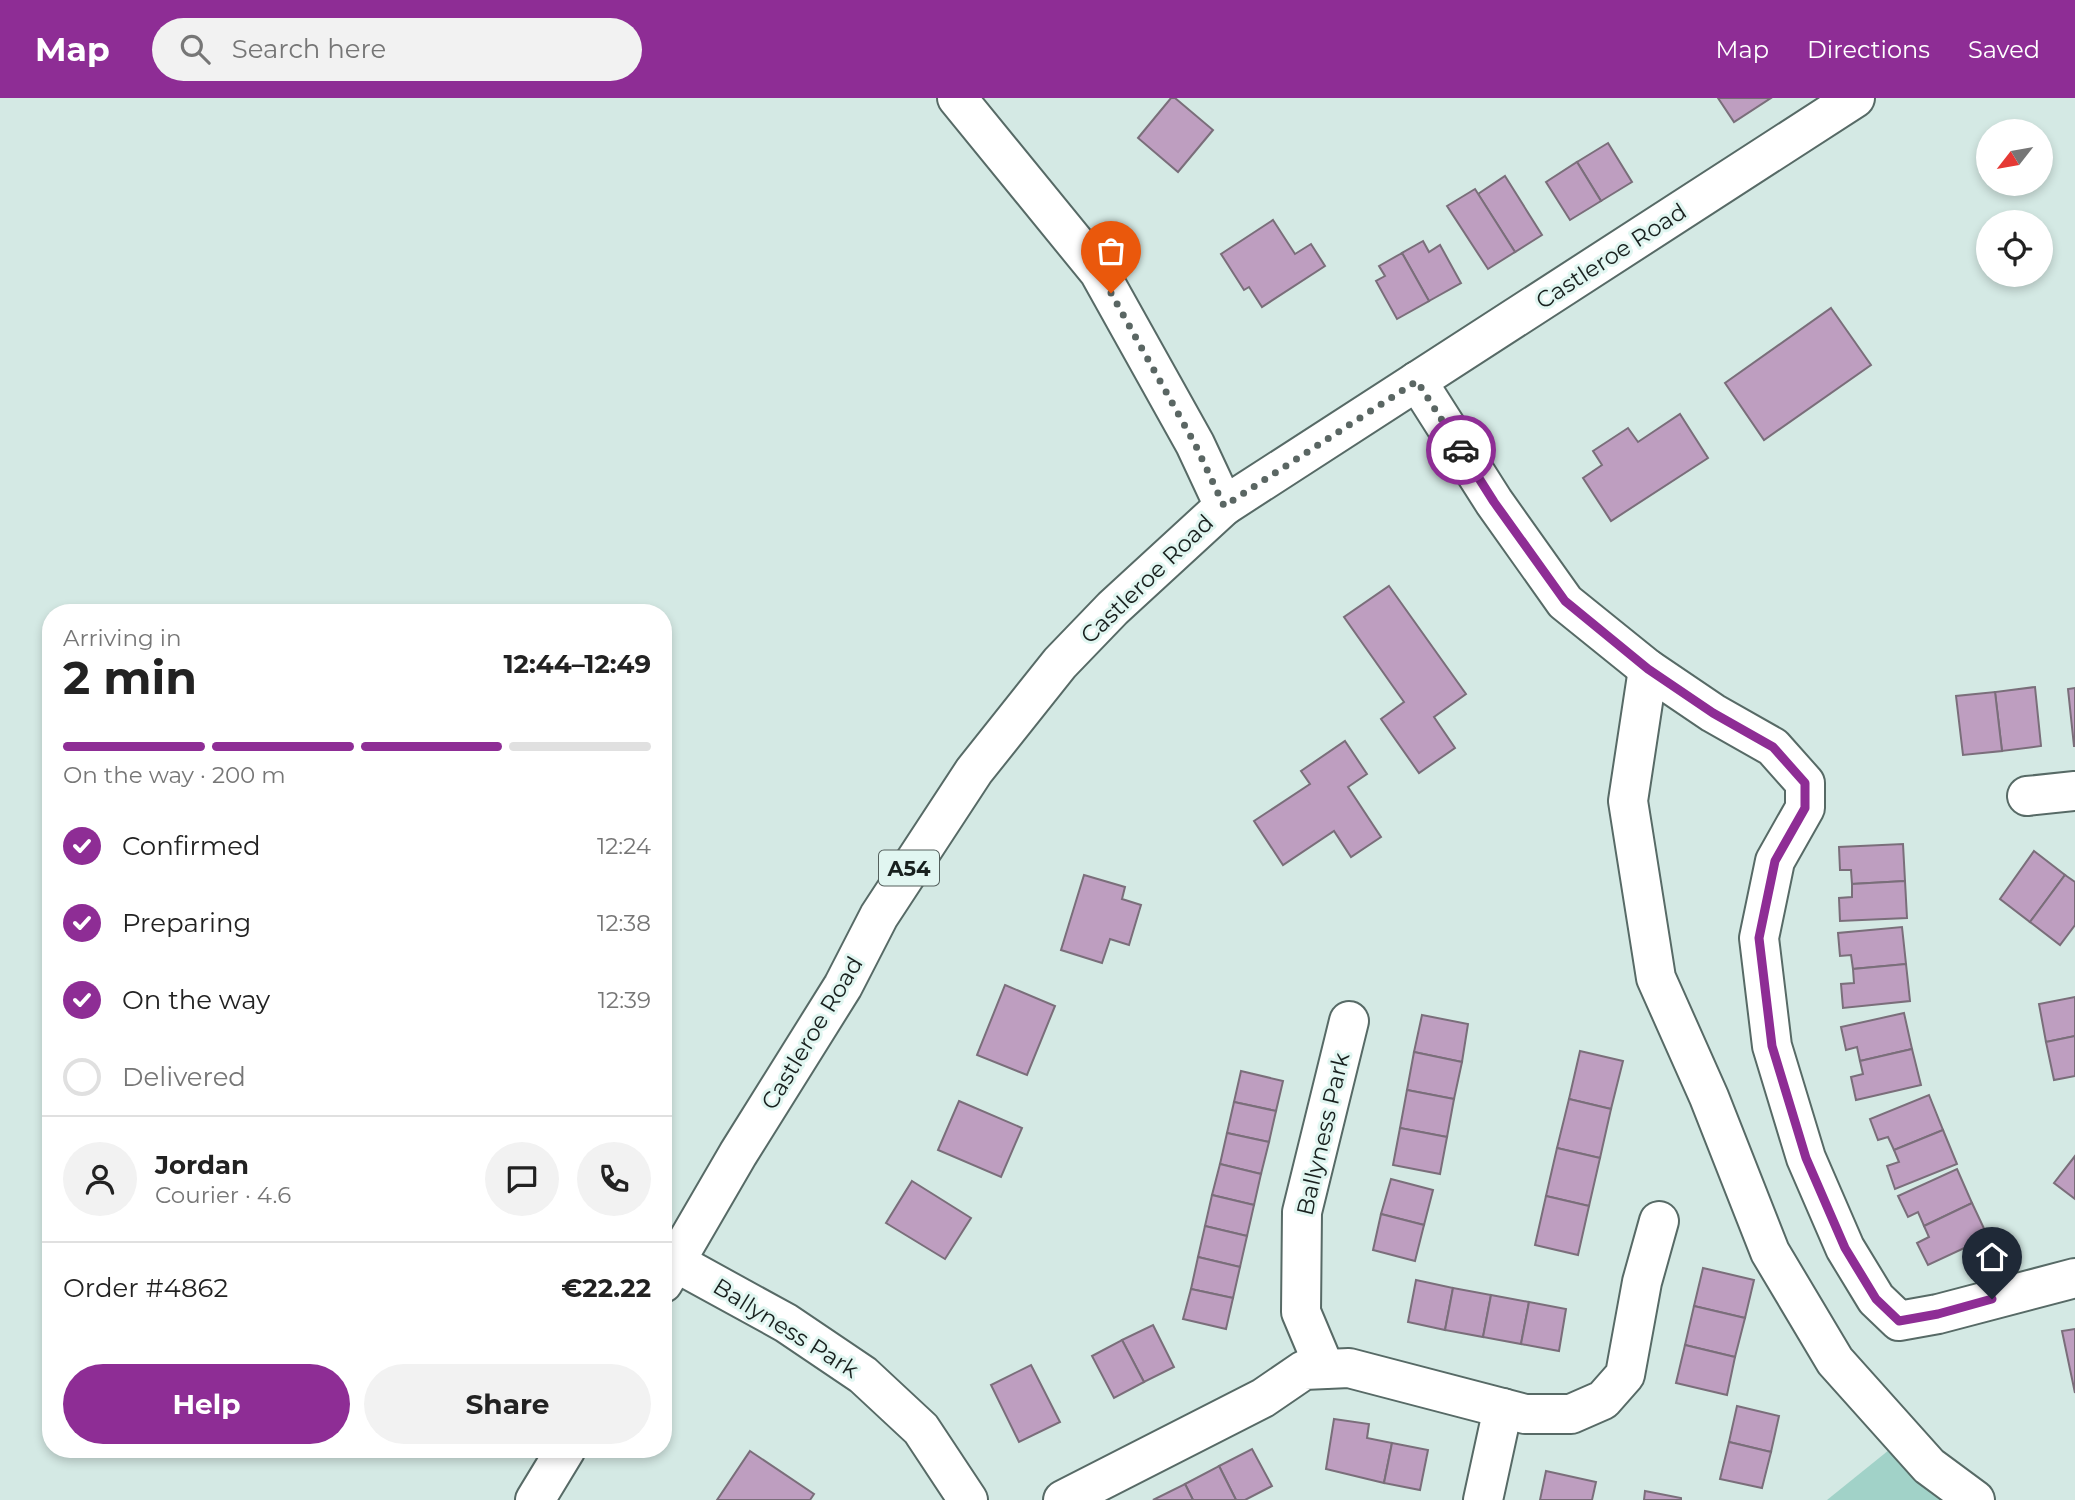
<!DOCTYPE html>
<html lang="en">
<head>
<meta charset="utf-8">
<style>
	:root { --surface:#fff; --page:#f2f2f2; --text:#222; --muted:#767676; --line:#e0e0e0; --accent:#8e2d95 }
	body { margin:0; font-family:Montserrat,sans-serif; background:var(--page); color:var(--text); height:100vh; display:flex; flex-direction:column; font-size:26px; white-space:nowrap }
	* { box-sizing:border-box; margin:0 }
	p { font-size:23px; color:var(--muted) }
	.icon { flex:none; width:38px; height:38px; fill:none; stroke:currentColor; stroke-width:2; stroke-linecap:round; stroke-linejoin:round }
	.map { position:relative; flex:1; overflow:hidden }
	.sheet { position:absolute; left:42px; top:506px; width:630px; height:854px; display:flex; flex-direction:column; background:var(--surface); border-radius:28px; box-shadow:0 4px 10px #0003 }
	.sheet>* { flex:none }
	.needle { width:46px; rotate:239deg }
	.fabs { position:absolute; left:1976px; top:21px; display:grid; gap:14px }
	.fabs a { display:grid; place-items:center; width:77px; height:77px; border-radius:50%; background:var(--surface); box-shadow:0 4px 10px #0003; font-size:35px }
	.pin { position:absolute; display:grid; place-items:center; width:60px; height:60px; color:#fff; margin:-72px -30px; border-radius:50% 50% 50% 0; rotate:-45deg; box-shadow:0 0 7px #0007 }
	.pin .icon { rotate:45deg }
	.courier { position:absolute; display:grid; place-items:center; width:70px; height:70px; margin:-35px; border:5px solid #8e2d95; border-radius:50%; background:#fff; color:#222; box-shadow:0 2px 9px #0007 }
	.headline em { font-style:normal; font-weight:700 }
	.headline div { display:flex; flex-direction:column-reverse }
	.headline { display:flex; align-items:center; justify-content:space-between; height:119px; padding:0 21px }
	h1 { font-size:46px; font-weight:700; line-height:52px }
	.bar { display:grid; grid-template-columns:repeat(4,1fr); gap:10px 7px; align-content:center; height:84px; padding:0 21px }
	.bar i { height:9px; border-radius:5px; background:var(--line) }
	.bar .current { background:var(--accent) }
	.bar p { grid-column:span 4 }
	.line { display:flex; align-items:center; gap:18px; padding:0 21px; border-top:2px solid var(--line) }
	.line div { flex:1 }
	.round { display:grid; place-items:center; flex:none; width:74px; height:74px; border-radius:37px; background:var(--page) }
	ol { padding:0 21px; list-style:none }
	li { display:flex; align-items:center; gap:21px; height:77px }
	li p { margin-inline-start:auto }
	li .icon { padding:7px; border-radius:50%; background:var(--accent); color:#fff; stroke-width:4 }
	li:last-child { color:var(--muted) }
	li i { width:38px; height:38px; border:4px solid var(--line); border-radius:50% }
	.cta { display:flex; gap:14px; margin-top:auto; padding:14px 21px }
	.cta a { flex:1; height:80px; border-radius:42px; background:var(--accent); color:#fff; font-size:28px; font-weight:700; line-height:80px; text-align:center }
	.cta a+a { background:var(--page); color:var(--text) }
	header { display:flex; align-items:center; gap:42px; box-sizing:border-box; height:98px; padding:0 35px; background:var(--accent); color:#fff }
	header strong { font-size:33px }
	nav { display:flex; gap:38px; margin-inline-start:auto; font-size:24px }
	.search { width:490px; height:63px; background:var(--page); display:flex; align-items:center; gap:18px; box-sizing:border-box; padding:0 24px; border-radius:38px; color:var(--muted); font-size:26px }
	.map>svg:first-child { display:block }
</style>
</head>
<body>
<header>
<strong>Map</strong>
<div class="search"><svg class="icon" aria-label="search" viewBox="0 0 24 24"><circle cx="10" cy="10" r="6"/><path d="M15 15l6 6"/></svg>Search here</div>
<nav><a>Map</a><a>Directions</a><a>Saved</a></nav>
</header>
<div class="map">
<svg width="2075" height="1402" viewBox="0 0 2075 1402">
	<rect width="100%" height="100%" fill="#d4e9e4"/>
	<polygon fill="#a1d2c8" points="1889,1352 1958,1402 1827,1402"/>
	<g fill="#be9ec0" stroke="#7a6e7a" stroke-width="2">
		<polygon points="1171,0 1175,0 1213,32 1178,74 1138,40"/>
		<polygon points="1718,0 1771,0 1734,24"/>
		<polygon points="1608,45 1632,84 1601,103 1577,64"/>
		<polygon points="1577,64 1601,103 1570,122 1546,84"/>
		<polygon points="1505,78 1542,137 1515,154 1478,96"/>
		<polygon points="1475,91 1515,154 1488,171 1447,108"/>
		<polygon points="1273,122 1295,156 1311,146 1325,168 1262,209 1249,189 1244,192 1221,156"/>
		<polygon points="1423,143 1429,154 1440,147 1461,185 1429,203 1402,155"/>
		<polygon points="1402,155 1429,203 1397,221 1376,183 1385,178 1379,168"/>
		<polygon points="1831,210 1871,267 1764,342 1725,285"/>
		<polygon points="1680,316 1708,360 1611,423 1583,380 1602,367 1593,353 1628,330 1638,344"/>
		<polygon points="1389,488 1466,596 1434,619 1455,650 1419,675 1381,621 1404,604 1344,519"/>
		<polygon points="2035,589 2041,648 2002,653 1995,594"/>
		<polygon points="2075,590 2075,648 2074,648 2068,591"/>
		<polygon points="1995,594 2002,653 1963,657 1956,598"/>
		<polygon points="1345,643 1367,676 1348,689 1381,739 1351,759 1334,733 1283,767 1254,723 1310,686 1301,673"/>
		<polygon points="1903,746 1905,783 1852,786 1851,772 1840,772 1839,749"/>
		<polygon points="2034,753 2065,777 2030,824 2000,801"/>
		<polygon points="1084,777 1125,789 1122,801 1141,807 1129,847 1110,841 1102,865 1061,852"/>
		<polygon points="2065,777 2075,784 2075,827 2060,847 2030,824"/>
		<polygon points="1905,783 1907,820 1840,823 1839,800 1852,799 1852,786"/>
		<polygon points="1902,829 1906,866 1853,871 1851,857 1840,858 1838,835"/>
		<polygon points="1906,866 1910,903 1843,910 1841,886 1854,885 1853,871"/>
		<polygon points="1005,887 1055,908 1027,977 977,957"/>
		<polygon points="2075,899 2075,938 2046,944 2039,906"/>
		<polygon points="1904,915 1912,951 1860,963 1857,949 1846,952 1841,929"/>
		<polygon points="1422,917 1468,926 1462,964 1414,954"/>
		<polygon points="2075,938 2075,978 2054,982 2046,944"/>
		<polygon points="1912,951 1921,987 1856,1002 1851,979 1863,976 1860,963"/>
		<polygon points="1580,953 1623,963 1611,1011 1569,1001"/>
		<polygon points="1414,954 1462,964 1454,1001 1407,992"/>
		<polygon points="1241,973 1283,983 1276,1013 1234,1004"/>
		<polygon points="1407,992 1454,1001 1447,1039 1400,1030"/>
		<polygon points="1929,997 1943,1032 1894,1052 1888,1039 1878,1042 1870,1021"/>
		<polygon points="1569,1001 1611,1011 1600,1060 1557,1050"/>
		<polygon points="959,1003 1022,1030 1001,1079 938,1052"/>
		<polygon points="1234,1004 1276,1013 1269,1044 1227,1035"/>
		<polygon points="1400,1030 1447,1039 1440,1076 1393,1067"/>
		<polygon points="1943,1032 1957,1066 1895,1091 1887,1068 1899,1064 1894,1052"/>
		<polygon points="1227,1035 1269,1044 1261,1076 1220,1066"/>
		<polygon points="1557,1050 1600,1060 1589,1108 1546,1098"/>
		<polygon points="2075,1058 2075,1101 2054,1085"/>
		<polygon points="1220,1066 1261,1076 1254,1107 1212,1097"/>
		<polygon points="1957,1071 1972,1105 1924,1128 1918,1114 1908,1119 1898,1098"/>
		<polygon points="1391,1081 1433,1092 1424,1127 1381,1116"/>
		<polygon points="912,1083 971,1120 945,1161 886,1125"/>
		<polygon points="1212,1097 1254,1107 1247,1138 1205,1128"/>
		<polygon points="1546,1098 1589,1108 1578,1157 1535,1147"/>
		<polygon points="1972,1105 1988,1139 1928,1167 1917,1145 1929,1139 1924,1128"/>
		<polygon points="1381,1116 1424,1127 1415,1163 1373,1152"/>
		<polygon points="1205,1128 1247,1138 1240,1169 1198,1159"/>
		<polygon points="1198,1159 1240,1169 1233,1200 1191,1191"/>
		<polygon points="1703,1170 1754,1182 1745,1220 1694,1208"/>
		<polygon points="1416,1182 1453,1190 1445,1232 1408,1224"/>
		<polygon points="1453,1190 1491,1197 1483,1239 1445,1232"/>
		<polygon points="1191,1191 1233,1200 1226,1231 1183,1221"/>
		<polygon points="1491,1197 1529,1204 1521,1246 1483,1239"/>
		<polygon points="1529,1204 1566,1211 1559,1253 1521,1246"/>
		<polygon points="1694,1208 1745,1220 1735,1259 1685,1247"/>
		<polygon points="1153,1227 1174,1269 1144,1284 1122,1242"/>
		<polygon points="2075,1231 2075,1295 2062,1233"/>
		<polygon points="1122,1242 1144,1284 1114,1300 1092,1258"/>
		<polygon points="1685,1247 1735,1259 1727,1297 1676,1285"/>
		<polygon points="1031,1267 1060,1324 1019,1344 991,1287"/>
		<polygon points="1737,1308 1779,1318 1771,1354 1729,1344"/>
		<polygon points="1334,1321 1369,1326 1367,1340 1392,1345 1384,1385 1326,1371"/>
		<polygon points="1729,1344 1771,1354 1762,1390 1720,1381"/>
		<polygon points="1392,1345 1428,1352 1420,1392 1384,1385"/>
		<polygon points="1252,1351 1272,1388 1245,1402 1236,1402 1219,1368"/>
		<polygon points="750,1353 814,1396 810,1402 717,1402"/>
		<polygon points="1219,1368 1236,1402 1193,1402 1185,1386"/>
		<polygon points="1546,1373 1596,1384 1592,1402 1540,1402"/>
		<polygon points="1185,1386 1193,1402 1153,1402"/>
		<polygon points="1645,1393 1681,1400 1681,1402 1644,1402"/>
	</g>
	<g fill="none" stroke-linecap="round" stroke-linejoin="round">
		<g stroke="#576a66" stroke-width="42">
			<g id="minor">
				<polyline points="1417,283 1494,404 1565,504 1648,571 1713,615 1773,649 1805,685 1805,710 1775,763 1759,840 1772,948 1806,1060 1845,1150 1876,1201 1899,1223 1938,1216 2075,1180"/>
				<polyline points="1224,408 1855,0"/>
				<polyline points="1648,571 1628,703 1656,880 1709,999 1770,1154 1835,1263 1929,1368 1975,1402"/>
				<polyline points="2027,698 2075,693"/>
				<polyline points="675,1164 786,1225 863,1277 921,1331 968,1402"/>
				<polyline points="1325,1271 1301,1214 1302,1114 1349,923"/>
				<polyline points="1063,1402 1263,1300 1304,1272 1349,1270 1525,1316 1571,1316 1603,1302 1625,1277 1642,1184 1659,1123"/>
				<polyline points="1483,1402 1503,1310"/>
			</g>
		</g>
		<g stroke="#576a66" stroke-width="42">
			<g id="major">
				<polyline points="663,1185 738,1056 843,888 879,818 974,673 1060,565 1113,510 1224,408 1195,346 1099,174 957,0"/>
				<polyline points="535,1402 566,1351"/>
			</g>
		</g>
		<use href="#minor" stroke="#fff" stroke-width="38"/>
		<use href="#major" stroke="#fff" stroke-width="38"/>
	</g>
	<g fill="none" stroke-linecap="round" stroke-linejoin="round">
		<polyline stroke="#5a6663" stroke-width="7" stroke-dasharray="0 12.6" points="1111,195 1195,346 1224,408 1417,283 1461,352"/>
		<polyline stroke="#8e2d95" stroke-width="9" points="1461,352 1494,404 1565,503 1648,571 1713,615 1773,649 1805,685 1805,710 1775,763 1759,840 1772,948 1806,1060 1845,1150 1876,1201 1899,1223 1938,1216 1992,1201"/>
	</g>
	<g text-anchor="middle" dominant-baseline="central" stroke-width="6" stroke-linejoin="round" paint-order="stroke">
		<rect fill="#e1f6f1" stroke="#54605d" stroke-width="2" x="879" y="752.5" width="60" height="35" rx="5"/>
		<g font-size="21" font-weight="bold" fill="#18201e">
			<text x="909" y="770">A54</text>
		</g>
		<g font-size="23" fill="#18201e" stroke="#e1f6f1">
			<text transform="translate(1611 158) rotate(-33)">Castleroe Road</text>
			<text transform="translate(1147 481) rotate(-44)">Castleroe Road</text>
			<text transform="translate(812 935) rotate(-59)">Castleroe Road</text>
			<text transform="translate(1323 1036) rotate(-77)">Ballyness Park</text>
			<text transform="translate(786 1230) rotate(32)">Ballyness Park</text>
		</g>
	</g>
</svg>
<div class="fabs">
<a><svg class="needle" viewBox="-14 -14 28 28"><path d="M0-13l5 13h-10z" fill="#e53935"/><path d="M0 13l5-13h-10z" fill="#767676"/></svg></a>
<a><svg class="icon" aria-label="locate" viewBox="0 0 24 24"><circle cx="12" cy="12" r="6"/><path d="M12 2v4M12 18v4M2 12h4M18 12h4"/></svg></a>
</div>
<div class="pin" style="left:1111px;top:195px;background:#ea580c"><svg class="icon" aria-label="bag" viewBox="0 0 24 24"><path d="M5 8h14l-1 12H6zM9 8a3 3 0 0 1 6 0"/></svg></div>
<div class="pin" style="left:1992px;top:1201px;background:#1f2937"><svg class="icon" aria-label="home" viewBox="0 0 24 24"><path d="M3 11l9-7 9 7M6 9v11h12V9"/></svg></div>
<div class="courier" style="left:1461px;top:352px"><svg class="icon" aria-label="car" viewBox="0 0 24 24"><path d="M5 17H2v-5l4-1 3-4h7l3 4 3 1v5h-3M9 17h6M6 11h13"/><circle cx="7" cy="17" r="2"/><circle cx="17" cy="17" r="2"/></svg></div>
<section class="sheet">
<div class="headline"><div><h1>2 min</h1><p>Arriving in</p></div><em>12:44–12:49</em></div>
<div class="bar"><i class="current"></i><i class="current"></i><i class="current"></i><i></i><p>On the way · 200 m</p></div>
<ol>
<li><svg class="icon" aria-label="check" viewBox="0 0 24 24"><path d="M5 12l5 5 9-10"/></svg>Confirmed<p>12:24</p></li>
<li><svg class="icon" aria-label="check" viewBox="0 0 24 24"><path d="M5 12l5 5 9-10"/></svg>Preparing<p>12:38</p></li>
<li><svg class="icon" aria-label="check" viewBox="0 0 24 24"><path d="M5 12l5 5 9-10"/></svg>On the way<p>12:39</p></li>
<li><i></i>Delivered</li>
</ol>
<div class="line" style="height:126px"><a class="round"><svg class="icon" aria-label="person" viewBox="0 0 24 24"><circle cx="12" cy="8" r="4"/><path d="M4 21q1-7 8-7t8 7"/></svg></a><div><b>Jordan</b><p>Courier · 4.6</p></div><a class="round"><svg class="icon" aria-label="chat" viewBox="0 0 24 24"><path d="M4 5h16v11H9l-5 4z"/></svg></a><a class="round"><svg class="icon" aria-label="phone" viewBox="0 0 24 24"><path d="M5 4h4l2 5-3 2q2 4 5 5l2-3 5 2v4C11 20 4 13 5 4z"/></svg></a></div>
<div class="line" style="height:91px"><div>Order #4862</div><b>€22.22</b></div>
<div class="cta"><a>Help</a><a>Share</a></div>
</section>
</div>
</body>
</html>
